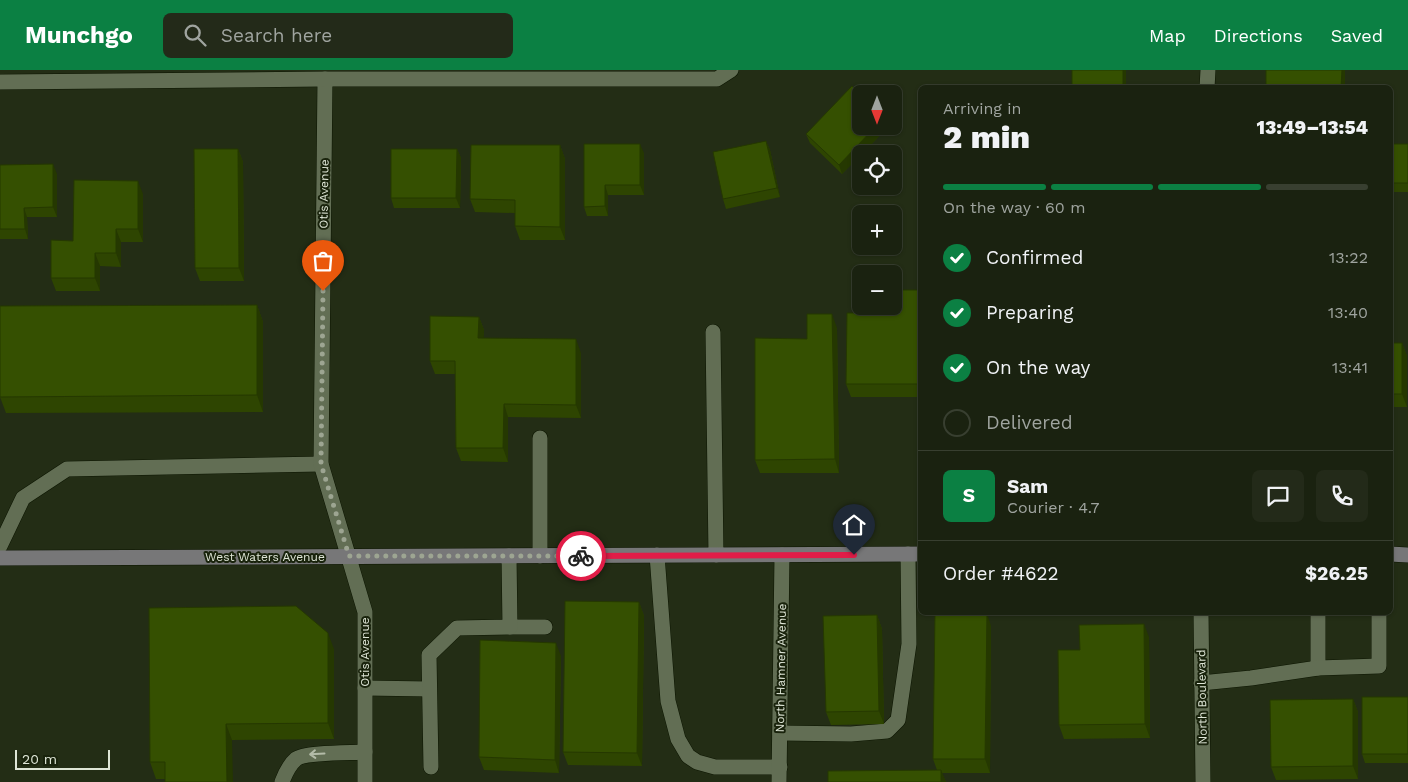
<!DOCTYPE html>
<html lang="en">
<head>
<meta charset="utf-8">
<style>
	:root { --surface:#1a2210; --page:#232a19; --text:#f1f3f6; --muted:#9fa49f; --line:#383f30; --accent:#0b8043 }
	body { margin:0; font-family:"Work Sans",sans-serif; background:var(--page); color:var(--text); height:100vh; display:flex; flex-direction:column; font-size:19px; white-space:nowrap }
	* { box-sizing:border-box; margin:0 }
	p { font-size:16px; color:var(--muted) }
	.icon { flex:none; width:28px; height:28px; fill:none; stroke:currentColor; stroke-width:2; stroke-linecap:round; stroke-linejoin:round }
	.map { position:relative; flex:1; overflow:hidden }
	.details { position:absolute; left:918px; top:15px; width:475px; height:530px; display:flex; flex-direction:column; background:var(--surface); border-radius:8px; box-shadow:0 1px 4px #0004,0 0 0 1px var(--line) }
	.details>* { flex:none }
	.needle { width:32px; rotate:180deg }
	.controls { position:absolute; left:852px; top:15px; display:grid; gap:10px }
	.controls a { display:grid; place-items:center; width:50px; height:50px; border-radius:8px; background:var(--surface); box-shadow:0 1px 4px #0004,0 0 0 1px var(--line); font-size:25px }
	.scale { position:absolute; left:15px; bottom:12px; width:95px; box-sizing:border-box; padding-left:5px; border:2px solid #dee5d6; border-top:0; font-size:14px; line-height:18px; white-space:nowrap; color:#dee5d6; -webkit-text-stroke:4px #19230c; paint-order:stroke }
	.pin { position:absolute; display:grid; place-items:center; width:42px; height:42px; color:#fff; margin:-51px -21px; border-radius:50% 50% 50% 0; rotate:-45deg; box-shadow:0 0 5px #0007 }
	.pin .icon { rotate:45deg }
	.courier { position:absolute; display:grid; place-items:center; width:50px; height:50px; margin:-25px; border:4px solid #e11d48; border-radius:50%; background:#fff; color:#222; box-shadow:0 1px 6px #0007 }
	.summary em { font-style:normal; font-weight:800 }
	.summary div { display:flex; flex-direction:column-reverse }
	.summary { display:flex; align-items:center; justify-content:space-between; height:85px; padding:0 25px }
	h1 { font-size:32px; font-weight:800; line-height:38px }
	.bar { display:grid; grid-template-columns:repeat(4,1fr); gap:8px 5px; align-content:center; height:60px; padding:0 25px }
	.bar i { height:6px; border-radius:4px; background:var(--line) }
	.bar .selected { background:var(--accent) }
	.bar p { grid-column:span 4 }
	.line { display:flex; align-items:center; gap:12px; padding:0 25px; border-top:1px solid var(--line) }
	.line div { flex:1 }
	.round { display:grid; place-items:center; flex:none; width:52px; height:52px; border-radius:8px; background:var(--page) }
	ol { padding:0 25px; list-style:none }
	li { display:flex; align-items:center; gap:15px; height:55px }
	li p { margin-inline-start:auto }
	li .icon { padding:5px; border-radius:50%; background:var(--accent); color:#fff; stroke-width:4 }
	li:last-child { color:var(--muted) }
	li i { width:28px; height:28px; border:2px solid var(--line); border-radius:50% }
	header { display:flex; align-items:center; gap:30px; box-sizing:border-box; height:70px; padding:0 25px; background:var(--accent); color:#fff }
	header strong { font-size:24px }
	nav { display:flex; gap:28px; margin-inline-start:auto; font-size:18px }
	.search { width:350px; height:45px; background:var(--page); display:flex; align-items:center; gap:12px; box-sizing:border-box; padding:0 18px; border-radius:8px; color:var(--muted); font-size:19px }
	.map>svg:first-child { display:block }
</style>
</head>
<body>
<header>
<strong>Munchgo</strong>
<div class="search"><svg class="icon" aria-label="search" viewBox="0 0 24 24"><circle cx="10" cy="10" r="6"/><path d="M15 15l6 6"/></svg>Search here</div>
<nav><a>Map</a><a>Directions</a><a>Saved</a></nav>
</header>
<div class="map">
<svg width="1408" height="712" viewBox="0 0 1408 712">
	<rect width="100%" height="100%" fill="#232d15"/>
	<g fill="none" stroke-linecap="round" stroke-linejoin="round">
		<g stroke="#0c1501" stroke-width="16">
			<g id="service">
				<polyline points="713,262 716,485"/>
				<polyline points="540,368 540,486"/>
				<polyline points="0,476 23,428 67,399 321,394"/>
				<polyline points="657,485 668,631 678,669 688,686 697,692 715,697 780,697"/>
				<polyline points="1318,542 1318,598"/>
				<polyline points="510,557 545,557"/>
				<polyline points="1201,613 1251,608 1318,598 1379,596 1379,542"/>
				<polyline points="365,618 429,619"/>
				<polyline points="780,663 851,664 887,661 898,650 909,574 908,484"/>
				<polyline points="431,697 429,585 457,558 510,557 509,486"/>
				<path d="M 282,712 C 285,704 289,695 296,689 C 305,682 352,683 365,682"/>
			</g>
		</g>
		<g stroke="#0c1501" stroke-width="16">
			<g id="minor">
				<polyline points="325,9 321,394 365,542 365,712"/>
				<polyline points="0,12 325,9 717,9 731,0"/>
				<polyline points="779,712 782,485"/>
			</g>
		</g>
		<g stroke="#0c1501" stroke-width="16">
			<g id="tertiary">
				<polyline points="1207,18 1208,0"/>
				<polyline points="1201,542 1203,712"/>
			</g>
		</g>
		<g stroke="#0c1501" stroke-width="16">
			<g id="secondary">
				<polyline points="1390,484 1408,485"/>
				<polyline points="0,488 920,484"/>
			</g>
		</g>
		<use href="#service" stroke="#626e54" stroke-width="15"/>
		<use href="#minor" stroke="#626e54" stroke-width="15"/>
		<use href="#tertiary" stroke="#626e54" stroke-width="15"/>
		<use href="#secondary" stroke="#777778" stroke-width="15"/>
	</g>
	<g fill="#2e4501">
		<polygon points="861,56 888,56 888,57 862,84 861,84 842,104 810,73 806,64"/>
		<polygon points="766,71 770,80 780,127 726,139 723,129"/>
		<polygon points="584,74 644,83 644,125 608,125 608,146 587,146 584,137"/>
		<rect x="1390" y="74" width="18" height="48"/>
		<polygon points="560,75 565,89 565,170 520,170 515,156 515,143 475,142 470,129"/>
		<polygon points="238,79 243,92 244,211 200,211 195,198"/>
		<polygon points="457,79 461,88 460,138 394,138 391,128"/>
		<polygon points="0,95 57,104 57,147 27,147 28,169 0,169"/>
		<polygon points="143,124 143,172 121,172 121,197 100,196 100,221 56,221 51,208 73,171"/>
		<polygon points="920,220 920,327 851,327 846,314 896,243"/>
		<polygon points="257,235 263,252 263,342 6,343 0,327 0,236"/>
		<polygon points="479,247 484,260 483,268 581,283 581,348 508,347 508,392 461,391 456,378 455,304 435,304 430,291"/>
		<polygon points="837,258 839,403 760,403 755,390 807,269"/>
		<polygon points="1390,273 1402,273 1407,286 1407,337 1390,337"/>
		<polygon points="639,532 644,546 642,696 568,695 563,682"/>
		<polygon points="877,545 882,559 884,654 831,655 826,642"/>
		<polygon points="991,556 990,703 942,703 946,712 828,712 937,700 933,689"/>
		<polygon points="1149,567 1150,668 1064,669 1059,655 1080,580"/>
		<polygon points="334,579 334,669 232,670 165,709 156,709 150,692"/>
		<polygon points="561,586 559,703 484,700 479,687"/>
		<polygon points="1408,627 1408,693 1365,693 1362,684"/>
		<polygon points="1353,629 1358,642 1358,709 1276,710 1271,697"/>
	</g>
	<g fill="#253801">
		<rect x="1123" y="0" width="3" height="18"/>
		<polygon points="1342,0 1345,0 1345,18 1341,18"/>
		<polygon points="876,56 888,56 888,57 862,84 861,84 861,85 842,104 839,95"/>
		<polygon points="766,71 770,80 780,127 777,118"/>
		<polygon points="640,74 644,83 644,125 640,115"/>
		<polygon points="560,75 565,89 565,170 560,157"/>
		<polygon points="238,79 243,92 244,211 239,198"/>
		<polygon points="457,79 461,88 460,138 456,128"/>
		<polygon points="53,94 57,104 57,147 53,137"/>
		<polygon points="138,111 143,124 143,172 138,159"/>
		<polygon points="605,115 608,125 608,146 605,136"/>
		<polygon points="24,138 27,147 28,169 25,159"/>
		<polygon points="116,159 121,172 121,197 116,183"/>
		<polygon points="95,183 100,196 100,221 95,208"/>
		<polygon points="257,235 263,252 263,342 257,325"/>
		<polygon points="832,244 837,258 839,403 835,389"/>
		<polygon points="479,247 484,260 483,282 478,268"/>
		<polygon points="576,269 581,283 581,348 576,335"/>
		<polygon points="1402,273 1407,286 1407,337 1402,324"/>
		<polygon points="504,334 508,347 508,392 503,378"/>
		<polygon points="639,532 644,546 642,696 637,683"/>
		<polygon points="987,543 991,556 990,703 985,689"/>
		<polygon points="877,545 882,559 884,654 879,641"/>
		<polygon points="1144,554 1149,567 1150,668 1145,654"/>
		<polygon points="328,563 334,579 334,669 328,653"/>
		<polygon points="556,573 561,586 559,703 555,690"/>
		<polygon points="1353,629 1358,642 1358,709 1353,696"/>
		<polygon points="226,654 232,670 233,712 227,712"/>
		<polygon points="941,700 946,712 941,712"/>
	</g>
	<g fill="#355001" stroke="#253801">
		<rect x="1072" y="0" width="51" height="18"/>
		<polygon points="1266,0 1342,0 1341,18 1266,18"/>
		<polygon points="852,16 861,25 861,56 876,56 839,95 806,64"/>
		<polygon points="766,71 777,118 723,129 713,82"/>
		<polygon points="584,74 640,74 640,115 605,115 605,136 584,137"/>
		<rect x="1390" y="74" width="18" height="39"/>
		<polygon points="471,75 560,75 560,157 515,156 515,130 470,129"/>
		<polygon points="194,79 238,79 239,198 195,198"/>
		<polygon points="391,79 457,79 456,128 391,128"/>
		<polygon points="53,94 53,137 24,138 25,159 0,159 0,95"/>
		<polygon points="74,110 138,111 138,159 116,159 116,183 95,183 95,208 51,208 51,170 73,171"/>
		<polygon points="896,220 920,220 920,314 846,314 847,243 896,243"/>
		<polygon points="257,235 257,325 0,327 0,236"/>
		<polygon points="807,244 832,244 835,389 755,390 755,268 807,269"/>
		<polygon points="430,246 479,247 478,268 576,269 576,335 504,334 503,378 456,378 455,291 430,291"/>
		<rect x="1390" y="273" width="12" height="51"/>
		<polygon points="565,531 639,532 637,683 563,682"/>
		<polygon points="296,536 328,563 328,653 226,654 227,712 165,712 165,692 150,692 149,538"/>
		<polygon points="935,543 987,543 985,689 933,689"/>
		<polygon points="877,545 879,641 826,642 823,546"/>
		<polygon points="1144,554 1145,654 1059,655 1058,580 1080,580 1079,555"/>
		<polygon points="480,570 556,573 555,690 479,687"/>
		<rect x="1362" y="627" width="46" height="57"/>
		<polygon points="1353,629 1353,696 1271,697 1270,630"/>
		<polygon points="941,700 941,712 828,712 828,701"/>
	</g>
	<defs><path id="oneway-shaft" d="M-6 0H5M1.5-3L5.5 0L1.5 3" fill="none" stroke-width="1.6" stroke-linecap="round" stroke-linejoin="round" transform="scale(1.25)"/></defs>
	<use stroke="#b3bba8" href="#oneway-shaft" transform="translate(317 684) rotate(177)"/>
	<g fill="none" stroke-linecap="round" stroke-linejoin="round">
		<polyline stroke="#9da592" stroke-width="5" stroke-dasharray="0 9" points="323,221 321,394 349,486 581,486"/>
		<polyline stroke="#e11d48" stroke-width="6" points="581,486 854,485"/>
	</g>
	<g text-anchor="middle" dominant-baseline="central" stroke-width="4" stroke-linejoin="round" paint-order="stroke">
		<g font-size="12" fill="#dee5d6" stroke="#19230c">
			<text transform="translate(324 124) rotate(-89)">Otis Avenue</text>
			<text x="265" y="487">West Waters Avenue</text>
			<text transform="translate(365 582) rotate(-90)">Otis Avenue</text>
			<text transform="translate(781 598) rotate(-89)">North Hamner Avenue</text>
			<text transform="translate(1202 627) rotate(-91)">North Boulevard</text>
		</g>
	</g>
</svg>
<div class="controls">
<a><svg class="needle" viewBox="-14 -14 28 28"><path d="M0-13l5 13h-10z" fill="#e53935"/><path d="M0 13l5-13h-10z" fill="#9fa49f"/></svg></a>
<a><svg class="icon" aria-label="locate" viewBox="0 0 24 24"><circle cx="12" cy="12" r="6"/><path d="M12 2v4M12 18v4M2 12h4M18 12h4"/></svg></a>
<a>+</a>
<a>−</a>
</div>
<div class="scale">20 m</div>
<div class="pin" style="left:323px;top:221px;background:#ea580c"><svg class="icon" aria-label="bag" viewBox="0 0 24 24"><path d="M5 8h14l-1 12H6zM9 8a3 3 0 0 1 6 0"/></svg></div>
<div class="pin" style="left:854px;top:485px;background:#1f2937"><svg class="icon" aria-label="home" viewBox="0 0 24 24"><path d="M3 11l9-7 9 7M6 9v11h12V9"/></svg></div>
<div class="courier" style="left:581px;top:486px"><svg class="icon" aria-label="bike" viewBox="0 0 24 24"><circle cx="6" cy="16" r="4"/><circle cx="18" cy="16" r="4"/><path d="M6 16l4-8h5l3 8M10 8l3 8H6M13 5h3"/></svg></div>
<section class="details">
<div class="summary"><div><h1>2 min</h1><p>Arriving in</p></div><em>13:49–13:54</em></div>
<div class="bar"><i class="selected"></i><i class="selected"></i><i class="selected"></i><i></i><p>On the way · 60 m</p></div>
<ol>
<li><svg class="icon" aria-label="check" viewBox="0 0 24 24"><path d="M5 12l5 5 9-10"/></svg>Confirmed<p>13:22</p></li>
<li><svg class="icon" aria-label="check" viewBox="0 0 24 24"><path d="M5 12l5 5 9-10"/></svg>Preparing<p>13:40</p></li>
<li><svg class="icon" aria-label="check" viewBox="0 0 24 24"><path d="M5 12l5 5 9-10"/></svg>On the way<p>13:41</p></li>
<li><i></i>Delivered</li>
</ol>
<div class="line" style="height:90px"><b class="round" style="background:var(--accent);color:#fff">S</b><div><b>Sam</b><p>Courier · 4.7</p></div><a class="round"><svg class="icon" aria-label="chat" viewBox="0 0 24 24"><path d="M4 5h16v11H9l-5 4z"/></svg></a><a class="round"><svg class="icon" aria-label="phone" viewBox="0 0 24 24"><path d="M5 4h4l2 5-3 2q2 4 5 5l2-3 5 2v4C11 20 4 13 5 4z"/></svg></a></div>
<div class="line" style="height:65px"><div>Order #4622</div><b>$26.25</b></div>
</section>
</div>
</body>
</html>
